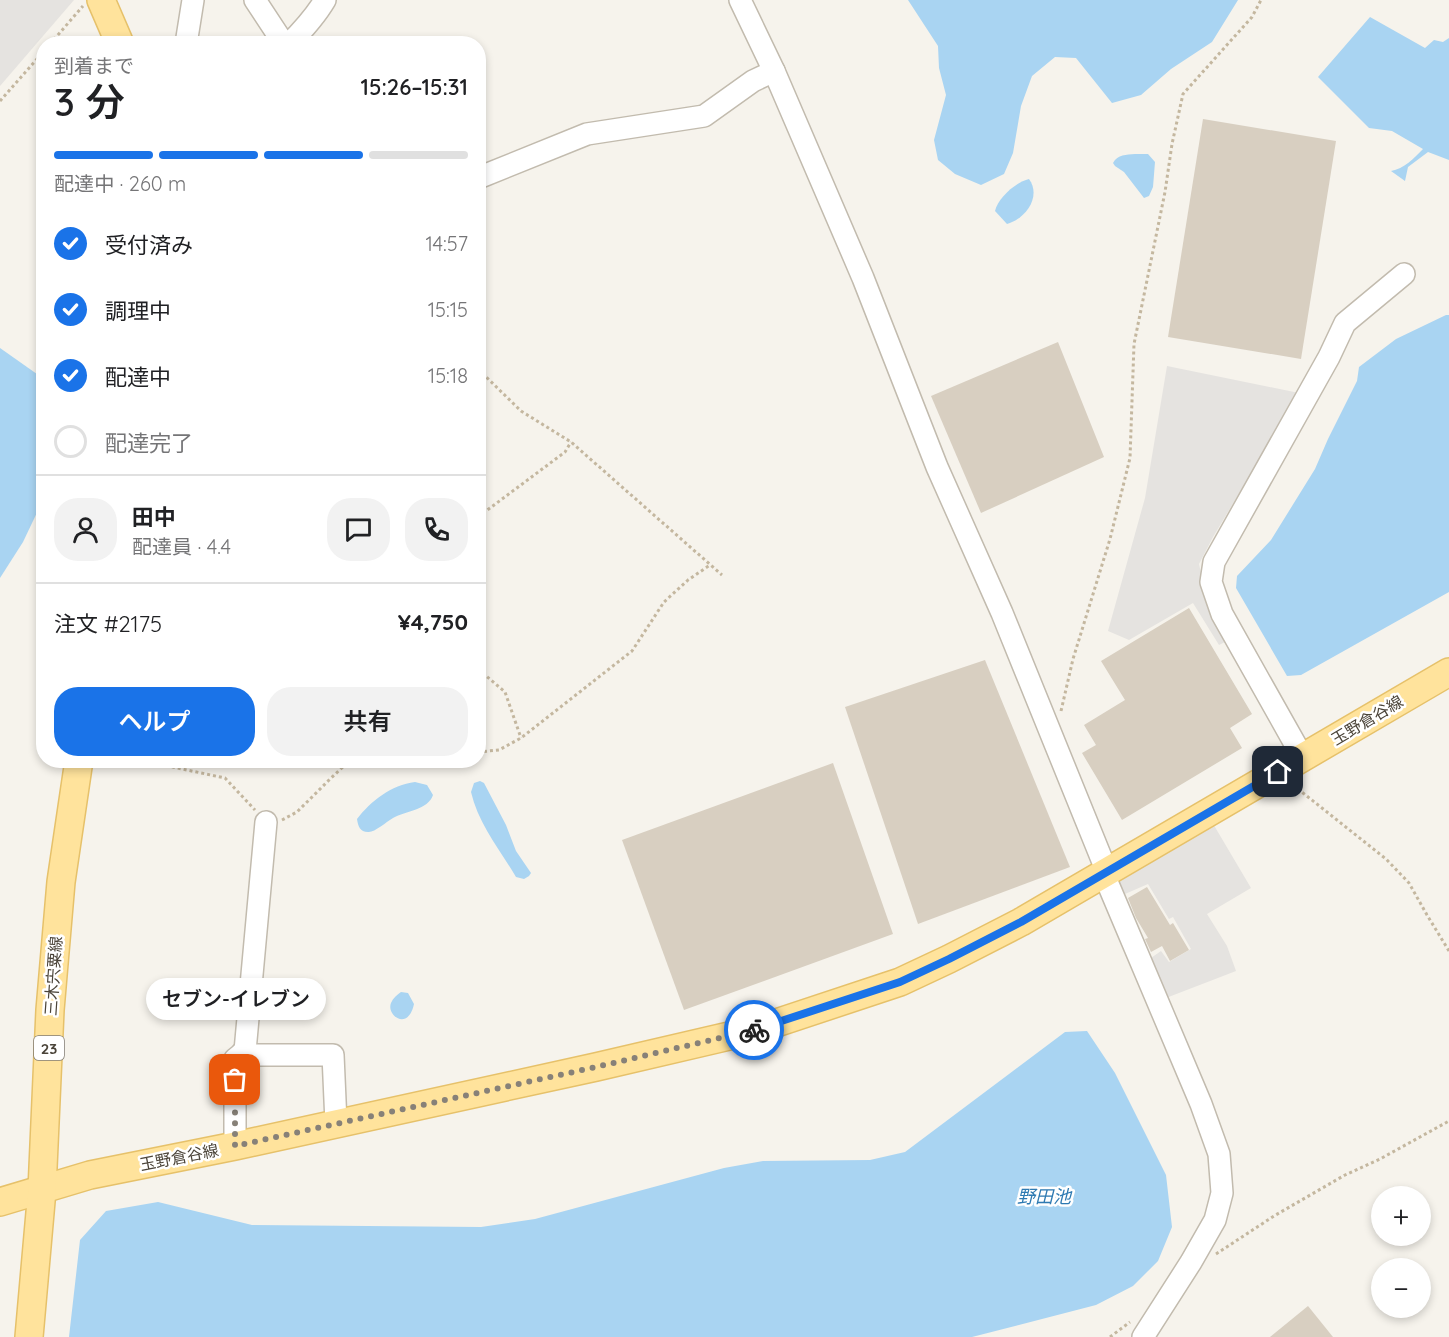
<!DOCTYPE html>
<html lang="ja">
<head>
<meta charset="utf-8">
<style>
	:root { --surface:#fff; --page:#f2f2f2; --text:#202124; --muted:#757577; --line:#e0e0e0; --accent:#1a73e8 }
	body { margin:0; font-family:Quicksand,"Noto Sans JP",sans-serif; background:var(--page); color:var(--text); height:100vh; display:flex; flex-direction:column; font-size:22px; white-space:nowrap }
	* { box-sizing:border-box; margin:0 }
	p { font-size:20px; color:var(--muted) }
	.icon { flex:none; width:33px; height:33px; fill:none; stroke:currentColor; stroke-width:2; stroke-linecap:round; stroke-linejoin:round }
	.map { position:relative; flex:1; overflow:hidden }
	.details { position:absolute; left:36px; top:36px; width:450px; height:732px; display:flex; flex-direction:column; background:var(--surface); border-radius:24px; box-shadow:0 3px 9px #0003 }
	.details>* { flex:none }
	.buttons { position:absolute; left:1371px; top:1186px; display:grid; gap:12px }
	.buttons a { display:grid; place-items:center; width:60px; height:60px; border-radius:50%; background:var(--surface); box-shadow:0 3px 9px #0003; font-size:30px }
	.pin { position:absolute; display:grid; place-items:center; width:51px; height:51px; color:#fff; margin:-26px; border-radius:12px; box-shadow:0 3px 9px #0006 }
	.courier { position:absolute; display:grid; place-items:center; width:60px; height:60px; margin:-30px; border:4px solid #1a73e8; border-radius:50%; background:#fff; color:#222; box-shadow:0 2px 8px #0007 }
	.bubble { position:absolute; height:42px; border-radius:21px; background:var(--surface); box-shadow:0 3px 9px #0003; font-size:20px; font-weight:600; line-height:42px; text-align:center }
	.overview em { font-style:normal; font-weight:600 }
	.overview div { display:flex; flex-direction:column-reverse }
	.overview { display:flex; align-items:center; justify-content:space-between; height:102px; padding:0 18px }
	h1 { font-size:39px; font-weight:600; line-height:45px }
	.bar { display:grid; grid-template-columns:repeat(4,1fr); gap:9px 6px; align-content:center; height:72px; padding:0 18px }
	.bar i { height:8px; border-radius:4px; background:var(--line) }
	.bar .current { background:var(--accent) }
	.bar p { grid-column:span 4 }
	.line { display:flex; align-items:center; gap:15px; padding:0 18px; border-top:2px solid var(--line) }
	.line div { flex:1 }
	.round { display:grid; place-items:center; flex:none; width:63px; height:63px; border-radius:24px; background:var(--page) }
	ol { padding:0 18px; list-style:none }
	li { display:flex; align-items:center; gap:18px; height:66px }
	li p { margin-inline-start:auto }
	li .icon { padding:6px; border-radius:50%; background:var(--accent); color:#fff; stroke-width:4 }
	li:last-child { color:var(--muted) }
	li i { width:33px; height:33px; border:3px solid var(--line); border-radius:50% }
	.action { display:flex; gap:12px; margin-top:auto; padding:12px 18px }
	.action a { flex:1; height:69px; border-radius:24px; background:var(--accent); color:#fff; font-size:24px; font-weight:600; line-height:69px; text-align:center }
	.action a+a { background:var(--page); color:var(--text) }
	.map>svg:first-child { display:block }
</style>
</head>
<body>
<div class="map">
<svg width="1449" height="1337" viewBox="0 0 1449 1337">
	<rect width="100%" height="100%" fill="#f6f3ec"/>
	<g fill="#e5e3e0">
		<polygon points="0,0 74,0 0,86"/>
		<polygon points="1167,366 1299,393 1213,537 1199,564 1205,591 1229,640 1219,645 1193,603 1129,640 1108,631 1145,498"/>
		<polygon points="1212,822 1251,888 1207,914 1227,946 1236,971 1166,998 1151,958 1161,951 1169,962 1191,949 1173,917 1169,919 1148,884 1125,894 1118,880"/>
	</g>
	<g fill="#a9d4f2">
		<polygon points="908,0 1238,0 1212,42 1171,69 1141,95 1112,103 1076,58 1055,57 1032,76 1021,106 1013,153 1004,174 981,185 955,174 938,160 934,140 946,95 939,68 938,46"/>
		<path d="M 1370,17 L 1425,48 L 1434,40 L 1443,42 L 1449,38 L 1449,160 L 1428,152 L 1408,167 L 1405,181 L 1391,171 C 1404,169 1414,158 1423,149 L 1392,131 L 1369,128 L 1318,77 Z"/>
		<path d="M 1135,154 L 1148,154 L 1155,162 L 1153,187 L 1149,196 L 1144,198 L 1124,172 L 1115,166 L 1113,163 C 1118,154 1126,155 1135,154 Z"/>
		<path d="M 1029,179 C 1042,197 1025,219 1007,224 L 995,211 C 998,198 1016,182 1029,179 Z"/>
		<polygon points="1446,315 1449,315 1449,592 1301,675 1287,676 1236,588 1237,576 1271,540 1315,469 1328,439 1357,381 1359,367 1396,339"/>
		<polygon points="0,348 44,379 43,500 23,542 0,578"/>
		<path d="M 480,781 L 484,783 L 506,825 L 516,851 L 531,873 L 529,876 L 524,879 L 516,877 C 500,850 478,823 471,792 L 474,783 Z"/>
		<path d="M 415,782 L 427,785 L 433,795 C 428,810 406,811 393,818 C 386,822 374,833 368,832 C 360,832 358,826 357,819 C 371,801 391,785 415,782 Z"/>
		<path d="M 401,992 L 408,993 L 414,1004 C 408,1032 386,1015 391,1003 C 393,998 397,995 401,992 Z"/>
		<polygon points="1087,1031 1115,1073 1166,1175 1172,1227 1158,1261 1133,1286 1096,1305 972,1337 69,1337 80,1240 106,1211 158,1202 252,1225 481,1227 535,1219 724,1168 763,1161 870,1160 905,1152 1065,1032"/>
	</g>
	<g fill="#d8cfc1">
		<polygon points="1203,119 1336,141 1301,359 1168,337"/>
		<polygon points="1058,342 1104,457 981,513 931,396"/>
		<polygon points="1189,608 1252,714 1230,728 1242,748 1122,820 1082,753 1096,745 1084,725 1125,700 1101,661"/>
		<polygon points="985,660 1070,867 918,924 845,707"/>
		<polygon points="833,763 893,934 684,1010 622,840"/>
		<polygon points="1147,887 1170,925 1173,923 1189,950 1170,961 1162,946 1151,952 1145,939 1148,938 1136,918 1128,898"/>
		<polygon points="1308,1306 1333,1337 1270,1337"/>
	</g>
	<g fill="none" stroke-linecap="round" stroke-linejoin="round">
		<g stroke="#c2bbae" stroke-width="24">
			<g id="minor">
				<polyline points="255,0 284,44"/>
				<polyline points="740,0 774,71 863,278 937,467 1002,613 1107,872 1108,884 1201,1104 1219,1154 1222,1193 1215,1220 1191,1262 1143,1337"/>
				<polyline points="186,44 193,0"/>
				<path d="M 289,44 C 303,30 315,17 325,0"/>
				<polyline points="478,178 587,134 704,116 753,81 774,71"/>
				<polyline points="1303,758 1222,614 1211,582 1214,562 1329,357 1345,323 1404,274"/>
				<polyline points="242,1053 246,1055 333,1055 336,1123"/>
				<polyline points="235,1146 235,1059 245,1051 266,822"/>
			</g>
		</g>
		<g stroke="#e6c16a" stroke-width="30">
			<g id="major">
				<polyline points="101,0 120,44"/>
				<polyline points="0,1202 90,1175 235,1146 596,1067 755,1030 900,982 949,959 1021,922 1449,672"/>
				<polyline points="29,1337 42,1190 50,1010 61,882 79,760"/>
			</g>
		</g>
		<g stroke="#c4b79f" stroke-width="3" stroke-dasharray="3 3" stroke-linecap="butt">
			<polyline points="50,44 83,6"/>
			<polyline points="0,101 44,51"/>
			<polyline points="478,369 521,411 571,442 722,575"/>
			<polyline points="478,517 565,452 571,442"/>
			<polyline points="478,669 505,692 521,738"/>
			<polyline points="1061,711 1073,659 1110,539 1130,458 1134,344 1165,192 1172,144 1183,94 1252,17 1261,0"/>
			<polyline points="478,752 499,750 521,738 632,651 664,602 688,580 710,565"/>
			<polyline points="125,760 129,762 144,761 225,778 255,810"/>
			<polyline points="1293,785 1386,859 1409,883 1427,915 1449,951"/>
			<polyline points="282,820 297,812 330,779 345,765 361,760"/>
			<polyline points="1216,1254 1274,1216 1345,1175 1380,1159 1449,1121"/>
			<polyline points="1110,1337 1130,1322"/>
		</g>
		<use href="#minor" stroke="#fff" stroke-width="21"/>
		<use href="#major" stroke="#ffe39c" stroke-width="27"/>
	</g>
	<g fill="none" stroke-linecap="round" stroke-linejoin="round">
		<polyline stroke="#878178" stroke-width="6" stroke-dasharray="0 10.8" points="235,1080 235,1146 596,1067 754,1030"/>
		<polyline stroke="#1a73e8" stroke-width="8" points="754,1030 900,982 949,959 1021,922 1278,772"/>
	</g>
	<g text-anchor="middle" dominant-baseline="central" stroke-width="5" stroke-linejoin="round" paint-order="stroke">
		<rect fill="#fff" stroke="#817c74" stroke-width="1.5" x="34" y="1036" width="30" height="24" rx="4.5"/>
		<g font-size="15" font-weight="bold" fill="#4b4439">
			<text x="49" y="1048">23</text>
		</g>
		<g font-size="16" fill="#4b4439" stroke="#fff">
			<text transform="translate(1367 720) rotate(-31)">玉野倉谷線</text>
			<text transform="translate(53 976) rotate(-86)">三木宍粟線</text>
			<text transform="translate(179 1157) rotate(-11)">玉野倉谷線</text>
		</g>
		<g font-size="18" font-style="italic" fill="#2e7ab2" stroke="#fff">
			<text x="1044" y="1196">野田池</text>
		</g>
	</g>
</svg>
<div class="buttons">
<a>+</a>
<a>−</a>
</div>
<div class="pin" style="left:235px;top:1080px;background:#ea580c"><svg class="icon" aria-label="bag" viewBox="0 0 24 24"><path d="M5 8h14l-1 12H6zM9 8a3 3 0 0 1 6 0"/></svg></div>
<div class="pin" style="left:1278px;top:772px;background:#1f2937"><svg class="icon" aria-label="home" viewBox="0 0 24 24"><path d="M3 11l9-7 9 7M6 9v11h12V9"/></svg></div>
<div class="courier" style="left:754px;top:1030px"><svg class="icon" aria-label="bike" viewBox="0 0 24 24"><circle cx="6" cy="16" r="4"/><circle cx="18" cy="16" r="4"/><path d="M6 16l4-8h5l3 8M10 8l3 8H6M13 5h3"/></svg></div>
<div class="bubble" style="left:146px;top:978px;width:180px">セブン-イレブン</div>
<section class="details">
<div class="overview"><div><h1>3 分</h1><p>到着まで</p></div><em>15:26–15:31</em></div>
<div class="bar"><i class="current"></i><i class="current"></i><i class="current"></i><i></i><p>配達中 · 260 m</p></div>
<ol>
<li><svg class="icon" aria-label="check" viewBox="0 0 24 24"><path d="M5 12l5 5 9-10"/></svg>受付済み<p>14:57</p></li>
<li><svg class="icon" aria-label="check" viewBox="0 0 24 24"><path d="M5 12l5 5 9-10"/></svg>調理中<p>15:15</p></li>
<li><svg class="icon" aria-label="check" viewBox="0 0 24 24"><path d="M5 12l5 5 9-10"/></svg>配達中<p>15:18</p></li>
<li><i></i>配達完了</li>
</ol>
<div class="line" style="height:108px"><a class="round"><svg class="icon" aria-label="person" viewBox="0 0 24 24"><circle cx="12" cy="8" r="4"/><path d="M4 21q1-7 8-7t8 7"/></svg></a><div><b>田中</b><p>配達員 · 4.4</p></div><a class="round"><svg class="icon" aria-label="chat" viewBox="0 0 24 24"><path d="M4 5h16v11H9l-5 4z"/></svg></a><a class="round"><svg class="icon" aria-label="phone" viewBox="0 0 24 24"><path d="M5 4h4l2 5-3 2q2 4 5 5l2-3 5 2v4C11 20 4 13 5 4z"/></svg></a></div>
<div class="line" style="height:78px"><div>注文 #2175</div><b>¥4,750</b></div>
<div class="action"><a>ヘルプ</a><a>共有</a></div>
</section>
</div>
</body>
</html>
